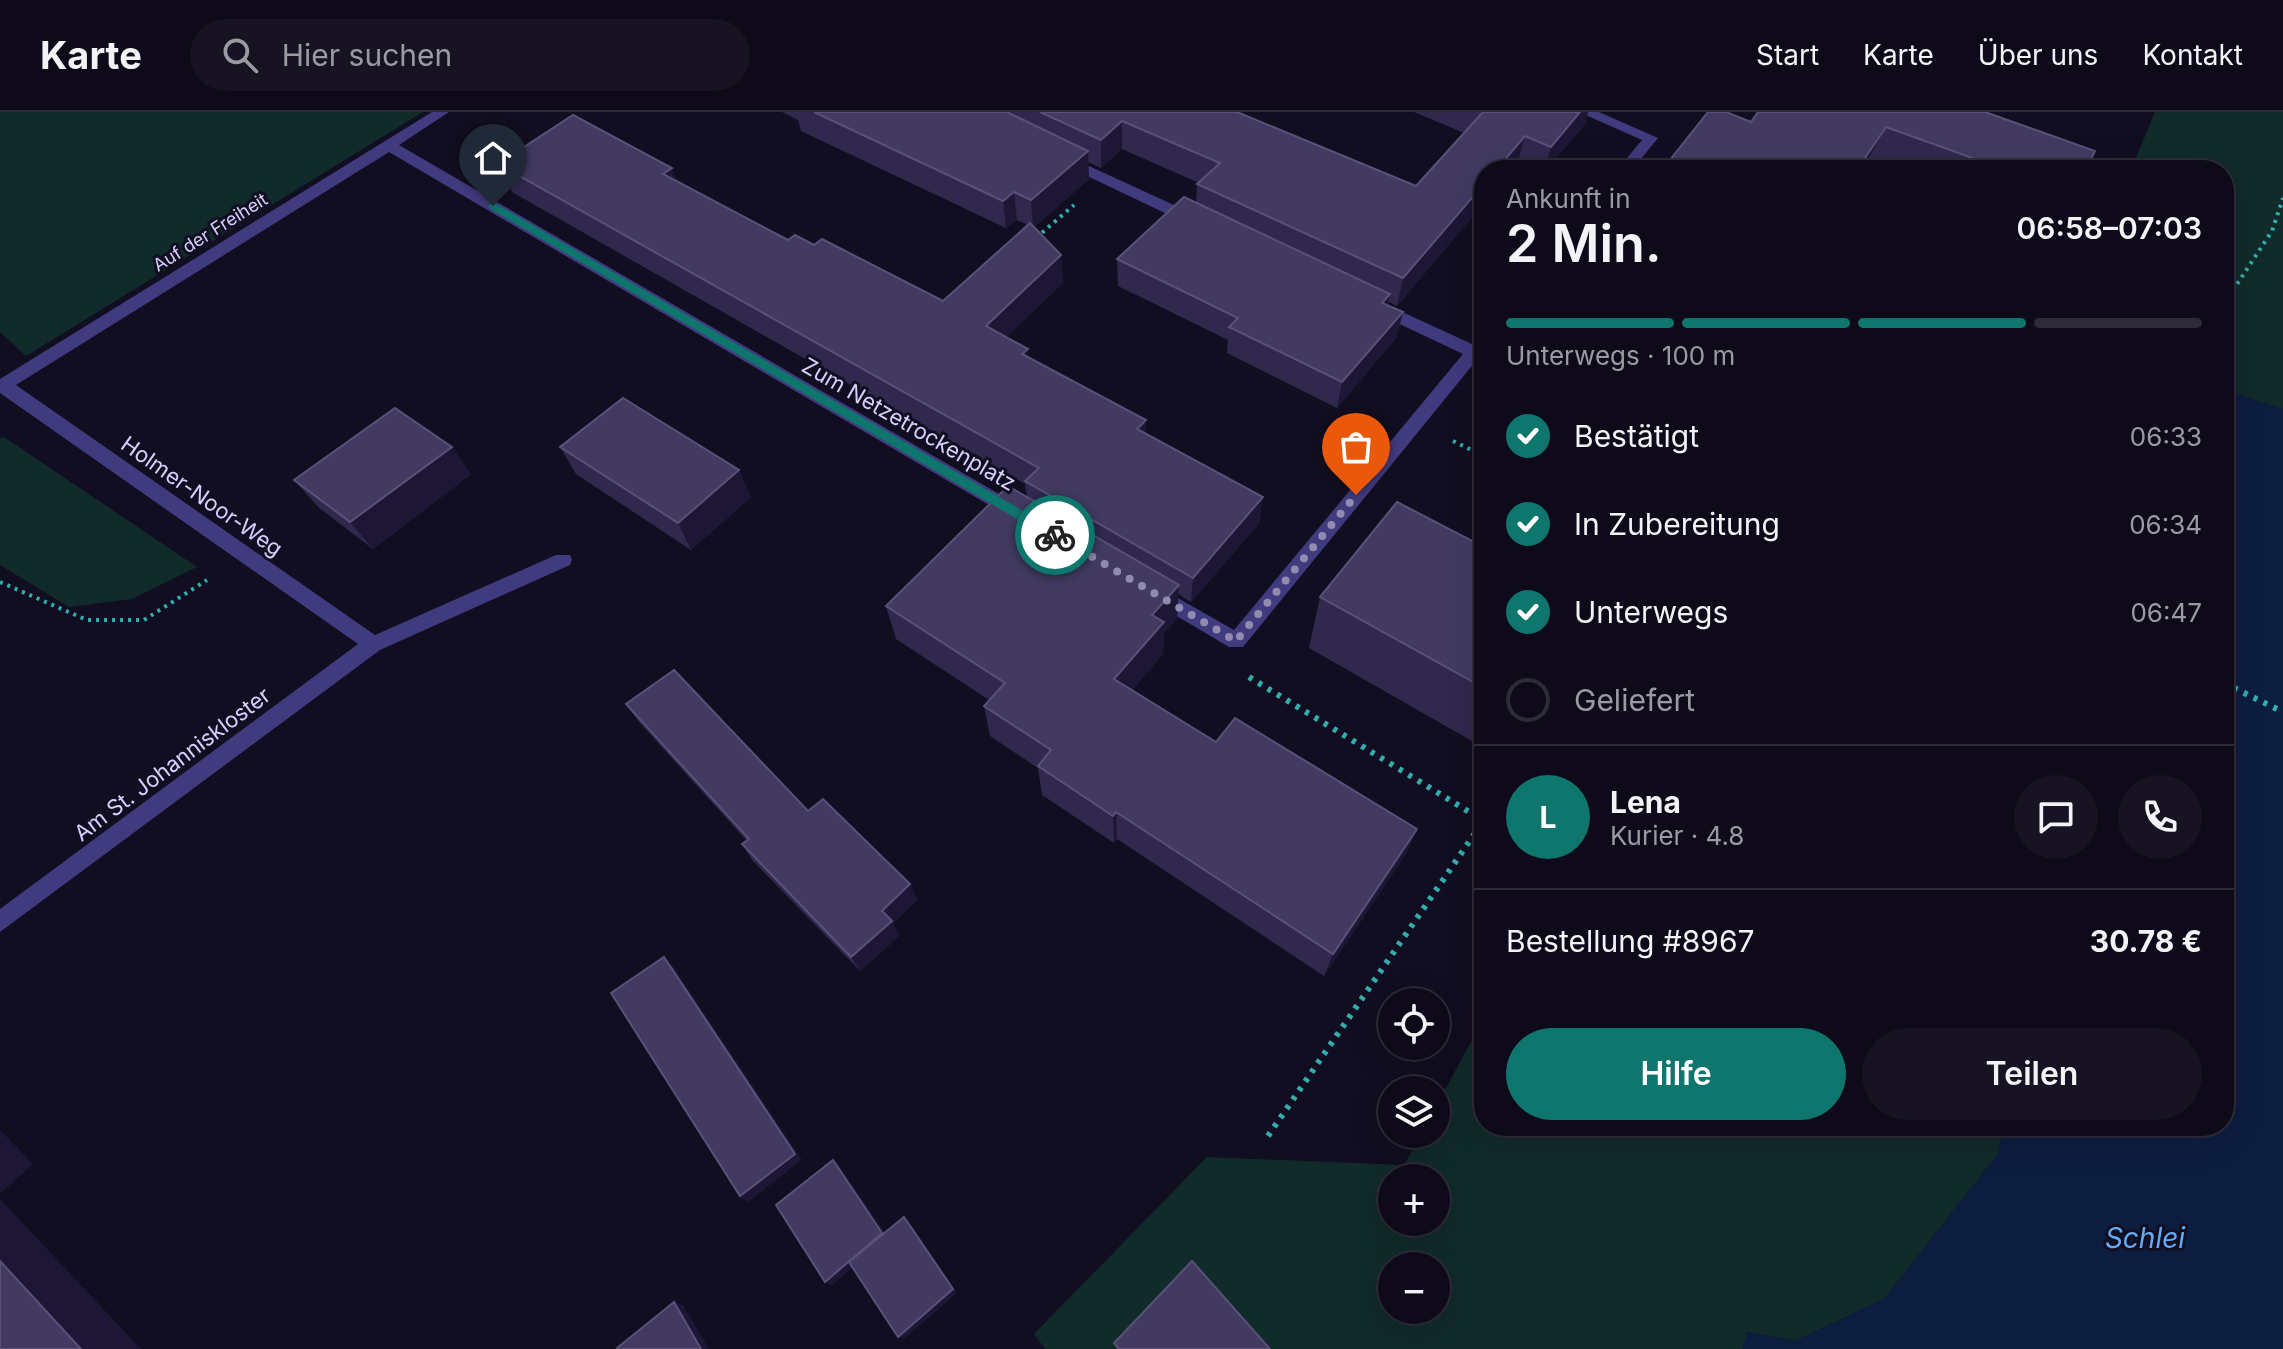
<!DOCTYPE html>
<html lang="de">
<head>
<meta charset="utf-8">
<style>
	:root { --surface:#0e0a19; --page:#171322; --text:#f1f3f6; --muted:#9b9aa2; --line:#2e2b38; --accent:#0f766e }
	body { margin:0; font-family:Inter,sans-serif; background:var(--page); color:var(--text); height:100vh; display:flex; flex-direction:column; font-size:30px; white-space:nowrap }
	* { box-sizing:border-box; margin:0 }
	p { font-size:26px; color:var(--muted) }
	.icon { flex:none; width:44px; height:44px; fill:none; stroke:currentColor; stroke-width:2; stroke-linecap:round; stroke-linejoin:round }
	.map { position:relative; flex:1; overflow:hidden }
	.drawer { position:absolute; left:1474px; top:48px; width:760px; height:976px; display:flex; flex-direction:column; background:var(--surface); border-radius:32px; box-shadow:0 8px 32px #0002,0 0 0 2px var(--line) }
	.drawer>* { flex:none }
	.buttons { position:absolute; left:1378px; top:876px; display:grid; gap:16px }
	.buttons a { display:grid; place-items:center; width:72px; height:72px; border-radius:50%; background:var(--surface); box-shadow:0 8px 32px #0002,0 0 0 2px var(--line); font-size:40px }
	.pin { position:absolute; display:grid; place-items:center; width:68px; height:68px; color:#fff; margin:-82px -34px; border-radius:50% 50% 50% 0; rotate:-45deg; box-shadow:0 0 8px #0007 }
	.pin .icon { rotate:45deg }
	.courier { position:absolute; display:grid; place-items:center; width:80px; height:80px; margin:-40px; border:6px solid #0f766e; border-radius:50%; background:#fff; color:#222; box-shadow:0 2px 10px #0007 }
	.headline em { font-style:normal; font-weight:600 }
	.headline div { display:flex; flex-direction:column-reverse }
	.headline { display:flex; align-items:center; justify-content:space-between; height:136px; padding:0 32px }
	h1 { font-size:52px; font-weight:600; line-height:60px }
	.bar { display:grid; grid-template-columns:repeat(4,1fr); gap:12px 8px; align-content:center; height:96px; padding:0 32px }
	.bar i { height:10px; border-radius:6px; background:var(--line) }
	.bar .active { background:var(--accent) }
	.bar p { grid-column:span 4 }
	.line { display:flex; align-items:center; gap:20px; padding:0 32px; border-top:2px solid var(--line) }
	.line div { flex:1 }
	.round { display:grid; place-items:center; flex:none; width:84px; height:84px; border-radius:42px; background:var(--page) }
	ol { padding:0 32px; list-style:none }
	li { display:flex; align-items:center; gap:24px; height:88px }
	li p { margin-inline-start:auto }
	li .icon { padding:8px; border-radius:50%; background:var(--accent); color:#fff; stroke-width:4 }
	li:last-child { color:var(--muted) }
	li i { width:44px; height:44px; border:4px solid var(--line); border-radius:50% }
	.action { display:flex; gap:16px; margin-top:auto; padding:16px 32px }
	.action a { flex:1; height:92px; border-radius:48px; background:var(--accent); color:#fff; font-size:32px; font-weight:600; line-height:92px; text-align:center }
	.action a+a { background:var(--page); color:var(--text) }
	header { display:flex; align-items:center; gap:48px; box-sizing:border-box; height:112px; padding:0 40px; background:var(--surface); border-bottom:2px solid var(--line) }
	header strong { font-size:38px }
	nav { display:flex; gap:44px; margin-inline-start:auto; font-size:28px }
	.search { width:560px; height:72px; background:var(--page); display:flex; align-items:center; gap:20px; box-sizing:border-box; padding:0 28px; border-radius:44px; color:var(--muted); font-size:30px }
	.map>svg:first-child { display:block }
</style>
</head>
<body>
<header>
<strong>Karte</strong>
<div class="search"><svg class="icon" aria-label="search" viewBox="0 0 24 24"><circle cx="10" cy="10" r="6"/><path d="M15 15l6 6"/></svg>Hier suchen</div>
<nav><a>Start</a><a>Karte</a><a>Über uns</a><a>Kontakt</a></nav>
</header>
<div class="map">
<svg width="2283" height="1237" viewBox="0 0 2283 1237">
	<rect width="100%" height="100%" fill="#120e21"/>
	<g fill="#112a2a" fill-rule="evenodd">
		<polygon points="0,0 423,0 26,244 0,220"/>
		<polygon points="2155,0 2283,0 2283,297 2224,278 2224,58 2128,58 2134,51"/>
		<polygon points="4,325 197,455 132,487 69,495 0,453 0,326"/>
		<path d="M 1484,906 L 1484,1014 L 2004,1014 L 1998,1042 L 1884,1187 L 1795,1229 L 1748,1220 L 1743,1237 L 1045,1237 L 1034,1222 L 1207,1045 L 1404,1053 L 1421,1022 L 1436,1022 L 1436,994 ZM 1392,1066 L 1436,1066 L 1436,1110 L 1392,1110 ZM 1392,1154 L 1436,1154 L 1436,1198 L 1392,1198 Z"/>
	</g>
	<polygon fill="#0d1d40" points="2224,278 2283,297 2283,1237 1743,1237 1747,1220 1795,1229 1884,1187 1998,1042 2004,1014 2224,1014"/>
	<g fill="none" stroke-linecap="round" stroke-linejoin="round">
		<g stroke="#32aead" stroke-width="4" stroke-dasharray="3 5" stroke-linecap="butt">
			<polyline points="1036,126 1074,93"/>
			<polyline points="2224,192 2272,119 2283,86"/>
			<polyline points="1453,329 1484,344"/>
			<polyline points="0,470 87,508 144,508 207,468"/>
		</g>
		<g stroke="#32aead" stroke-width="6" stroke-dasharray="4 7" stroke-linecap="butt">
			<polyline points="1249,565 1484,709"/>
			<polyline points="2224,571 2283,600"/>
			<polyline points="1268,1024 1484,708"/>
		</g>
		<g fill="#403a7e" fill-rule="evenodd">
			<polygon points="432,0 449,0 399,33 1023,396 1026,401 1017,408 1011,406 389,40 16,273 375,523 556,443 570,443 572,448 570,453 380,538 0,820 0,797 358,532 0,281 0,267"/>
			<polygon points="1579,0 1599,0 1658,26 1632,58 1617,58 1642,28"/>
			<polygon points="1065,43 1200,105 1203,109 1200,113 1190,113 1060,51 1060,45"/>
			<polygon points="1376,188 1472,232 1484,222 1484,239 1243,535 1229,535 1148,487 1146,482 1148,477 1162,477 1234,518 1463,242 1370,198 1370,190"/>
		</g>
	</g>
	<g fill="#31284e">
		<polygon points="782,0 1237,0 1416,74 1464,21 1414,0 1588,0 1585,12 1546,58 1530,58 1517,53 1512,58 1484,58 1484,91 1397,194 1389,190 1388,193 1403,200 1396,226 1337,296 1227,241 1228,228 1118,174 1117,147 1196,91 1197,72 1199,71 1122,37 1101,56 1088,50 1089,67 1034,115 1061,143 1063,171 1006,225 1029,246 1146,308 1146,322 1260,410 1191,490 1178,482 1177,506 1164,521 1163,542 1132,578 1216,630 1417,717 1405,743 1324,864 1117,727 1114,731 1042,683 1038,656 990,624 984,594 989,588 896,527 886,494 1027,385 1025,372 512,80 498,52 677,70 788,128 814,133 943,189 1028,113 1017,108 1006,116 801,19 798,8"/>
		<polygon points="1985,0 2086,58 1662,58 1751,10"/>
		<polygon points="560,335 751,385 691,438 576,362"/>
		<polygon points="471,362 373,437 318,395 294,368"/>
		<polygon points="1484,435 1484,625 1479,633 1309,536 1320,485"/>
		<polygon points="626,592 808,699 910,772 917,788 893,811 899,824 860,859 753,749 742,732 747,729 640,611"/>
	</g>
	<g fill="#1d1634">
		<polygon points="1580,0 1588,0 1585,12 1546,58 1544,58 1551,35"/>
		<polygon points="1122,9 1122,37 1101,56 1101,28"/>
		<polygon points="1886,15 1862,58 1857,58"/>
		<polygon points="1525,24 1517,53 1512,58 1496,58"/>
		<polygon points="1088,39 1089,67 1033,116 1031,88"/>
		<polygon points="672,56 682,84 663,62"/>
		<polygon points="1484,72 1484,91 1397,194 1403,166"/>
		<polygon points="1014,80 1017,108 1006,116 1003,89"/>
		<polygon points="1061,143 1063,171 989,241 986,214"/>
		<polygon points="1390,182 1385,208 1382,191"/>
		<polygon points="1403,200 1396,226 1337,296 1342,270"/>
		<polygon points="1028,237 1031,264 1022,242"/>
		<polygon points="1146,308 1146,334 1137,317"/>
		<polygon points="452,335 471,362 373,437 350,410"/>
		<polygon points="739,358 751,385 691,438 678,411"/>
		<polygon points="1263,385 1260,410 1191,490 1193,466"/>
		<polygon points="1179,473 1177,506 1164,521 1163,542 1115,598 1114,567 1152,503"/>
		<polygon points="1116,700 1117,727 1114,731 1113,704"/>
		<polygon points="1417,717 1405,743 1324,864 1333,842"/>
		<polygon points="910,772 917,788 893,811 899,824 860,859 851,845 882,799"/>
		<polygon points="664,845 673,854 802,1048 748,1090 740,1084"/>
		<polygon points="0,1018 33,1052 0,1082"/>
		<polygon points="833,1048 839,1054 888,1125 832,1173 825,1170"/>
		<polygon points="0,1087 141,1237 81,1237 0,1149"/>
		<polygon points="904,1105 909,1110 957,1181 904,1227 898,1225"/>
		<polygon points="674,1190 683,1193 709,1237 701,1237"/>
	</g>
	<g fill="#423a61" stroke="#5a5179" stroke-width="2">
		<polygon points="814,0 1007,0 1088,39 1031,88 1014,80 1003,89"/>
		<polygon points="1040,0 1237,0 1416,74 1483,0 1580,0 1551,35 1525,24 1496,58 1484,58 1484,72 1403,166 1197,72 1220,51 1122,9 1101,28"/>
		<polygon points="1708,0 1726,0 1751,10 1758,0 1985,0 2095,39 2086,58 2006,58 1886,15 1857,58 1662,58"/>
		<polygon points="573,3 672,56 663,62 788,128 795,123 814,133 822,127 943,189 1030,111 1061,143 986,214 1028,237 1022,242 1146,308 1137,317 1263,385 1193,466 1025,369 1039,356 498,52"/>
		<polygon points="1184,85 1390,182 1382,191 1403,200 1342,270 1229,215 1238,206 1117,147"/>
		<polygon points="623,286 739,358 678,411 560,335"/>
		<polygon points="395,296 452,335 350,410 294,368"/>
		<polygon points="1008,374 1179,473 1152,503 1164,510 1114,567 1216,630 1235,606 1417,717 1333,842 1116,700 1113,704 1038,654 1051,638 984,594 1005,571 886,494"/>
		<polygon points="1397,390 1484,435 1484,576 1320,485"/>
		<polygon points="674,558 808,699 823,687 910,772 882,799 892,809 851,845 742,732 749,727 626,592"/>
		<polygon points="664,845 795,1042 740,1084 611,881"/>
		<polygon points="833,1048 882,1121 825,1170 776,1093"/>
		<polygon points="904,1105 953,1177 898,1225 849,1150"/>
		<polygon points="0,1149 81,1237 0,1237"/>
		<polygon points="1192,1149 1270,1237 1119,1237 1114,1231"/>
		<polygon points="674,1190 701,1237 618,1237 617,1236"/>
	</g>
	<polygon fill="#0f766e" points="493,90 1059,420 1059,427 1051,427 489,96 488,94"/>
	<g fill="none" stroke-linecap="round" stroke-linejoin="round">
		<polyline stroke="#928bb0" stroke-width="8" stroke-dasharray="0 14.4" points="1055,423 1236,529 1356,383"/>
	</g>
	<g text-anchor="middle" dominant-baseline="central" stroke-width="6" stroke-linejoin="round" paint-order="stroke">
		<g font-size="18" fill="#d7cffd" stroke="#120e21">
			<text transform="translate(210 120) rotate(-32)">Auf der Freiheit</text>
		</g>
		<g font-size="22" fill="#d7cffd" stroke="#120e21">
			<text transform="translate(909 312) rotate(30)">Zum Netzetrockenplatz</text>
			<text transform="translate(202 384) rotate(35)">Holmer-Noor-Weg</text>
			<text transform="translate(172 652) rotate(-37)">Am St. Johanniskloster</text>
		</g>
		<g font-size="28" font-style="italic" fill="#61abf9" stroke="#120e21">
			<text x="2145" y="1126">Schlei</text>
		</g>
	</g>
</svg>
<div class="buttons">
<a><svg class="icon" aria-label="locate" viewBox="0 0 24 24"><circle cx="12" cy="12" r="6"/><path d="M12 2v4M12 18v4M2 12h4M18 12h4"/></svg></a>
<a><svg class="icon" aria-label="layers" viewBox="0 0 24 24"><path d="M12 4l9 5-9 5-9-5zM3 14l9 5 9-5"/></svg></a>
<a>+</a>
<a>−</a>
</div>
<div class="pin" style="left:1356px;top:383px;background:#ea580c"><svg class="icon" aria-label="bag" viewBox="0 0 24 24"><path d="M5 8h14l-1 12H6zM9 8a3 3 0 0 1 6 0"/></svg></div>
<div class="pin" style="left:493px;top:94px;background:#1f2937"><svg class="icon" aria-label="home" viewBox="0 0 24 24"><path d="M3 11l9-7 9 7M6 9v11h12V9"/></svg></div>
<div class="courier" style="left:1055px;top:423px"><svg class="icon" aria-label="bike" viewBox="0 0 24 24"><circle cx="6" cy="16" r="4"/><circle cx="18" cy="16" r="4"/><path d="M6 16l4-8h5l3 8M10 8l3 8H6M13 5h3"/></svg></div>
<section class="drawer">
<div class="headline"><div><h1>2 Min.</h1><p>Ankunft in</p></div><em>06:58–07:03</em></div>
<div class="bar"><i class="active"></i><i class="active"></i><i class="active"></i><i></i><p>Unterwegs · 100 m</p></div>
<ol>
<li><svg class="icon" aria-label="check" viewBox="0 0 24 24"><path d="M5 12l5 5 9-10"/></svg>Bestätigt<p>06:33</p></li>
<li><svg class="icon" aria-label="check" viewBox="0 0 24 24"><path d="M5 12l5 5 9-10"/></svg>In Zubereitung<p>06:34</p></li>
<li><svg class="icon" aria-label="check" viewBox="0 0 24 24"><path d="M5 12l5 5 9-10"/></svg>Unterwegs<p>06:47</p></li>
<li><i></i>Geliefert</li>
</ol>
<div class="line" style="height:144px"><b class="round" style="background:var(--accent);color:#fff">L</b><div><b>Lena</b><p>Kurier · 4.8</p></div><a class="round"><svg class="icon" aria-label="chat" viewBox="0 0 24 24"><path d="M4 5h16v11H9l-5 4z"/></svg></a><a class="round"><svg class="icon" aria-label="phone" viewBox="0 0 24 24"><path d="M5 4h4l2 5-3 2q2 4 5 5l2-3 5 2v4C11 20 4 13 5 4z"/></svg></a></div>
<div class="line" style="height:104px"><div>Bestellung #8967</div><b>30.78 €</b></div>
<div class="action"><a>Hilfe</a><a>Teilen</a></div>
</section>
</div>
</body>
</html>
